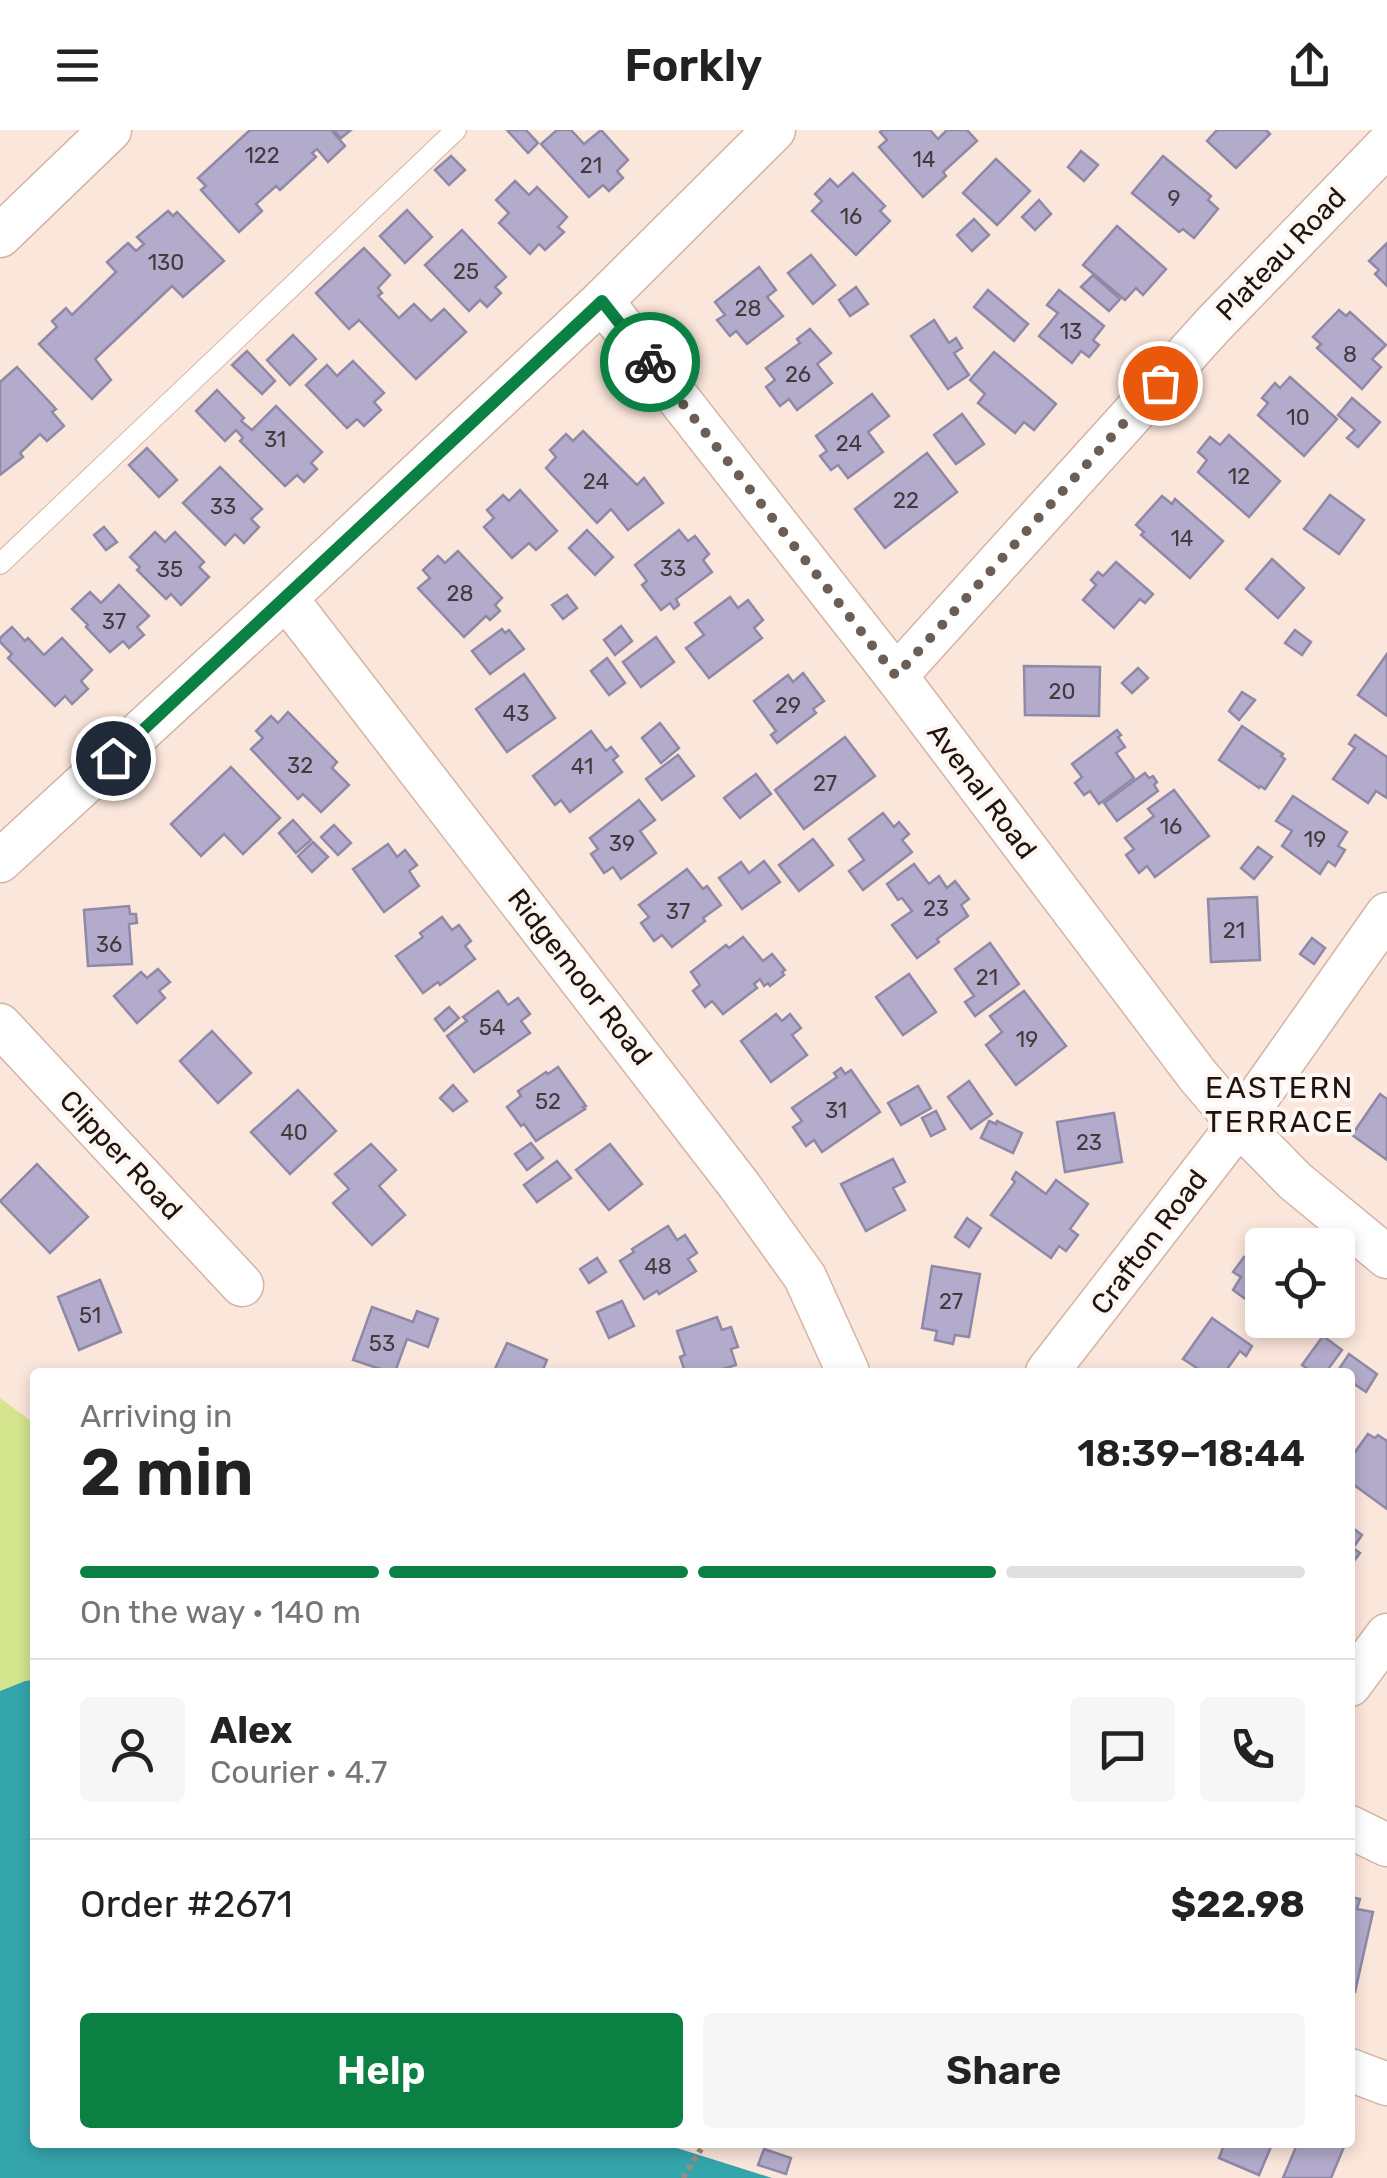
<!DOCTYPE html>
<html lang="en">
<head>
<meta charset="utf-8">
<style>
	:root { --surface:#fff; --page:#f6f6f6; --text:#222; --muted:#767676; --line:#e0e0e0; --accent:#0b8043 }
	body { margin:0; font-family:Rubik,sans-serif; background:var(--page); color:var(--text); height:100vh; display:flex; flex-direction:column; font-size:38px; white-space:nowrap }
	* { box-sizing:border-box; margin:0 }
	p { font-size:32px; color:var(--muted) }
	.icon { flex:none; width:55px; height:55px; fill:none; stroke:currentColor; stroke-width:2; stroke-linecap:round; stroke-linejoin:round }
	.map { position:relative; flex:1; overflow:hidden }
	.panel { position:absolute; left:30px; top:1238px; width:1325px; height:780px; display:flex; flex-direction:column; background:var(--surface); border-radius:10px; box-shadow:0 5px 15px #0003 }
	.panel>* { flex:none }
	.controls { position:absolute; left:1245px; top:1098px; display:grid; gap:20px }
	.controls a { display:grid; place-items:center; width:110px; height:110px; border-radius:10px; background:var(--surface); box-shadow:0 5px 15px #0003; font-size:50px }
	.pin { position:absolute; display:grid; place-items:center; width:85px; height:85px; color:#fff; margin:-42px; border:5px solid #fff; border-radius:50%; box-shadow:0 2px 10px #0007 }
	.courier { position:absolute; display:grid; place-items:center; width:100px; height:100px; margin:-50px; border:8px solid #0b8043; border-radius:50%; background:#fff; color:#222; box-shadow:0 2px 12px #0007 }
	.headline em { font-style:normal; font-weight:600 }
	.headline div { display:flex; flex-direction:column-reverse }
	.headline { display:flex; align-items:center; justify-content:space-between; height:170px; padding:0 50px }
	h1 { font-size:65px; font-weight:600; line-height:75px }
	.bar { display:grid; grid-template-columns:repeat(4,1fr); gap:15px 10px; align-content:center; height:120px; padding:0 50px }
	.bar i { height:12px; border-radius:8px; background:var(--line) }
	.bar .current { background:var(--accent) }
	.bar p { grid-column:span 4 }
	.line { display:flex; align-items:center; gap:25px; padding:0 50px; border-top:2px solid var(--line) }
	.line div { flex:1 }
	.round { display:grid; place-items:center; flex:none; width:105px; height:105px; border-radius:10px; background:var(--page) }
	.cta { display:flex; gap:20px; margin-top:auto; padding:20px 50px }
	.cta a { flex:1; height:115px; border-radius:10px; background:var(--accent); color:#fff; font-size:40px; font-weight:600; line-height:115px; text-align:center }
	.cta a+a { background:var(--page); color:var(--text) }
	header { display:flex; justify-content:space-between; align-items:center; height:130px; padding:0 50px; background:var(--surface); font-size:45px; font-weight:600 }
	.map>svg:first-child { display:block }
</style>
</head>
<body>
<header><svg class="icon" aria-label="menu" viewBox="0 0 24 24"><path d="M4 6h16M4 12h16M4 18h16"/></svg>Forkly<svg class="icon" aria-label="share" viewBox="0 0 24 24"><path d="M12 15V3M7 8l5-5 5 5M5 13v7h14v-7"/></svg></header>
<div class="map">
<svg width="1387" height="2048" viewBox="0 0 1387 2048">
	<rect width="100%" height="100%" fill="#fbe6db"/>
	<polygon fill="#d4e58d" points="0,1268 35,1294 35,1551 22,1552 0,1561"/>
	<polygon fill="#35a5ac" points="35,1550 35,2012 658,2012 772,2048 0,2048 0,1561 25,1551"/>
	<g fill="#b2abcb" stroke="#8f88a7" stroke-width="2.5">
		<polygon points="250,0 351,0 341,8 334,1 333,2 345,16 328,32 317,19 312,23 316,27 280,60 276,56 256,74 262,81 239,102 201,60 206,56 198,48"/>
		<polygon points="507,0 526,0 538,13 528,23"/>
		<polygon points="557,0 571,0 584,14 601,0 628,30 617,41 623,48 609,61 603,55 589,67 541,14"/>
		<polygon points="882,0 930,0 938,9 947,0 967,0 977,11 943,42 946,46 923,67 879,17 887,10 880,2"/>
		<polygon points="1217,0 1266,0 1270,4 1236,38 1207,11"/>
		<polygon points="1081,21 1098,35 1084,51 1068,37"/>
		<polygon points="451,26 465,40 449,55 435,40"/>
		<polygon points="1163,26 1211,66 1208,70 1218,79 1194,108 1183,99 1179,102 1132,63"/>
		<polygon points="996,29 1030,61 997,95 963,63"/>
		<polygon points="853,43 885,76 880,81 890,91 856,125 812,81 822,71 815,64 830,49 838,57"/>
		<polygon points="515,51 529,65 537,57 567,87 558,97 564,102 545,120 539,114 530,124 499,93 509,83 496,70"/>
		<polygon points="1039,70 1051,84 1035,100 1022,87"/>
		<polygon points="407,80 432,107 405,133 380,106"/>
		<polygon points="168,81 173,86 177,82 224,131 183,167 172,156 95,229 111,250 92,269 39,214 57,197 52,191 66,178 72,185 116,142 107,132 128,113 136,121 144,114 137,107"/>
		<polygon points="974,89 989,105 972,121 957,105"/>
		<polygon points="1117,96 1166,139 1143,165 1136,158 1125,170 1083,135"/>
		<polygon points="462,100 506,147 495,157 501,163 487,177 480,170 469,181 425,135"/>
		<polygon points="1387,113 1387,156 1375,144 1379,140 1369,131"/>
		<polygon points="364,118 390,145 378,158 382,163 378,166 399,188 414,174 431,191 444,179 466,202 416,249 359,190 349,199 316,163"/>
		<polygon points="811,125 835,155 813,174 788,143"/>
		<polygon points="759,137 776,160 767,167 783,186 747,214 736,201 730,206 717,190 725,185 715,172"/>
		<polygon points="1093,145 1120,169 1109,181 1081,157"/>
		<polygon points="856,157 868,174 850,186 839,170"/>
		<polygon points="988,160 1028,194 1014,211 974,177"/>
		<polygon points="1059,160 1104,196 1093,210 1099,215 1089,227 1081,221 1072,233 1039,206 1058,183 1047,175"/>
		<polygon points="1339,180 1346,186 1350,182 1386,215 1372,229 1381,237 1362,259 1317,218 1321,214 1313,207"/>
		<polygon points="934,190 949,213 956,208 962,218 954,223 969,245 948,259 911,206"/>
		<polygon points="810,199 831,223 817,234 832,253 797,280 789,269 780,276 766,257 775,250 766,238 800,213 797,209"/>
		<polygon points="293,205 316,229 290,255 267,230"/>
		<polygon points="247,221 275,251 262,264 232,235"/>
		<polygon points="994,222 1056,274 1034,300 1024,292 1015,303 978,273 985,264 970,250"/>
		<polygon points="353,231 384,263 374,272 381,280 364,296 357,289 347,298 306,255 327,235 337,246"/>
		<polygon points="17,237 56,279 52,282 64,296 47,311 40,304 20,323 23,327 0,345 0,252"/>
		<polygon points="1290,247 1337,289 1304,326 1258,285 1268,273 1262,268 1275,253 1280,258"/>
		<polygon points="217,260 244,288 241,291 252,300 276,276 322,322 311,333 317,339 304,352 297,345 285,356 240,311 243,308 236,300 225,311 196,281"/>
		<polygon points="872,264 889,286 868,302 883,322 848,348 838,335 831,340 820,326 827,321 816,306"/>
		<polygon points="1352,268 1380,292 1358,317 1347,308 1355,300 1338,285"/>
		<polygon points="962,284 984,314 956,334 934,305"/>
		<polygon points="583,301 637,355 644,348 663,373 628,400 611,379 597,393 546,338 556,327 550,320 566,304 573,311"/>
		<polygon points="1229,305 1280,351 1249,387 1198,342 1207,330 1198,322 1210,307 1220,315"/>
		<polygon points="147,318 177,350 159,367 129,335"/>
		<polygon points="927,323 957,362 885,418 855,379"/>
		<polygon points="220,337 262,379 251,389 259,397 244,413 235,404 225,415 183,373"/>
		<polygon points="520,360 557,401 536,420 529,413 512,428 484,397 494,388 487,380 503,365 509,371"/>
		<polygon points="1330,365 1364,390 1339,424 1304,399"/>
		<polygon points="1162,366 1172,374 1175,369 1223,411 1190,448 1141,405 1144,402 1136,395"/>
		<polygon points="104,397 117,412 106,420 94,405"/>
		<polygon points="587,400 613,427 595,445 569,418"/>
		<polygon points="679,400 688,411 695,406 709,424 703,430 712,442 676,469 679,475 674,479 670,473 661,480 642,455 647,451 635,435"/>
		<polygon points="155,402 165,412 175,402 204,432 199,437 209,447 181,475 171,464 166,469 137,440 140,437 130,427"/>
		<polygon points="458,421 502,468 495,475 500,481 490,490 486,486 464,507 418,458 430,448 423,440 438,426 445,433"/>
		<polygon points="1272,429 1304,458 1278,488 1246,459"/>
		<polygon points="1116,432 1153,464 1145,473 1140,469 1114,498 1083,470 1096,455 1091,450 1098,442 1103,446"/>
		<polygon points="119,455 149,486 137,497 144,505 129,518 123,511 110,522 86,497 88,495 72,479 90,462 101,473"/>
		<polygon points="567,465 577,478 563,489 552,475"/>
		<polygon points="730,467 738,478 748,470 763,490 754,498 762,508 709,548 686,518 704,505 695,493"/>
		<polygon points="621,496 632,511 615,525 604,510"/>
		<polygon points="12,497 25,511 28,508 44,525 62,508 92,540 81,551 88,559 72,574 65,566 55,576 8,528 12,524 0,512 0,508"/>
		<polygon points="502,499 505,503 509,500 524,519 490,544 472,521"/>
		<polygon points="1295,500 1311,512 1302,525 1285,513"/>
		<polygon points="656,507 674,532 641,557 623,532"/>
		<polygon points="1387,524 1387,586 1358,565"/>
		<polygon points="607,528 625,553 609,565 591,541"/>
		<polygon points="1024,536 1100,537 1099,586 1025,585"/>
		<polygon points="1138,538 1148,548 1132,563 1122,553"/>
		<polygon points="803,543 824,571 813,579 816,583 777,613 771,605 776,601 754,571 788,545 793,552"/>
		<polygon points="524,544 555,588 507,622 476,579"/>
		<polygon points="1242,562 1255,570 1239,590 1229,581"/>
		<polygon points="288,582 337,632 332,638 349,655 321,682 303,664 298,669 251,619 263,608 256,601 271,586 278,593"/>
		<polygon points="660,593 679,618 661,633 642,608"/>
		<polygon points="1242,596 1283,624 1281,626 1285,629 1265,659 1260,656 1259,658 1219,630"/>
		<polygon points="1117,600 1121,605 1118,607 1125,617 1116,623 1134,648 1099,674 1090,661 1084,665 1075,653 1082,647 1072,634"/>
		<polygon points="591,601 606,621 611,617 618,626 613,630 622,642 570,682 561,670 555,675 533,646"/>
		<polygon points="1355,605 1387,627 1387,668 1376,661 1368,673 1333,649 1355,618 1349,614"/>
		<polygon points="845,607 875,646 804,699 775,660"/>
		<polygon points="678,625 694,646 662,670 646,649"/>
		<polygon points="231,637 280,688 243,724 224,704 201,726 171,694"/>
		<polygon points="1145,643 1149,648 1153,646 1157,652 1154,655 1158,661 1117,691 1104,673"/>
		<polygon points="756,644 771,664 740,688 724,668"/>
		<polygon points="1174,660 1209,706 1155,747 1147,736 1139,743 1126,725 1134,719 1125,708 1154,686 1148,679"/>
		<polygon points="1293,666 1347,702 1338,716 1345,720 1335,736 1328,731 1320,744 1282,716 1292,701 1276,691"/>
		<polygon points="639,670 655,690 640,701 656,723 621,749 613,737 604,743 591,724 598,719 590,708"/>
		<polygon points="883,683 894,697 899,692 909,704 902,710 912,722 863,760 849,741 864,730 849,709"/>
		<polygon points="293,690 311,710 296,723 279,703"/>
		<polygon points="334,695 351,713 338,725 321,707"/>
		<polygon points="813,709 833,735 799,761 779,735"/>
		<polygon points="313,712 328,727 312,742 298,726"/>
		<polygon points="388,714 397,727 405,720 417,735 409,741 419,756 384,782 353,739"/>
		<polygon points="1258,717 1272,727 1254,749 1241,738"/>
		<polygon points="764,731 780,752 742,779 719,748 741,732 749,743"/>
		<polygon points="914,734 929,754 939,746 947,758 955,751 969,769 961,775 968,786 937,809 939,812 917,828 892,795 912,781 902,768 898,770 887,754"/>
		<polygon points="687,739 703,759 707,756 721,775 703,788 705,791 672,817 662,805 654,811 641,793 649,787 639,775"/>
		<polygon points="1257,767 1260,830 1211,832 1208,769"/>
		<polygon points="129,776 130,784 136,784 137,793 129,794 132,834 88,836 84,780"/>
		<polygon points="442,787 452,800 459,795 471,811 465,816 475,829 440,855 438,852 423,863 396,826 423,807 420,803"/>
		<polygon points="743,807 763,831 772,824 785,840 782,842 784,845 770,856 768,853 764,856 760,849 754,854 757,858 723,884 712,871 705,877 693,861 700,855 691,842 726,815 729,818"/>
		<polygon points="1312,808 1325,818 1314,834 1300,824"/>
		<polygon points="990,813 1019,854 975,886 965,872 974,866 955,839"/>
		<polygon points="158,839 170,852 159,861 165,868 137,893 114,866 141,842 147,848"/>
		<polygon points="909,844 936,882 903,905 876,867"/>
		<polygon points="498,861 508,875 518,868 530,884 521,891 530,903 474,942 447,906 467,891 463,887"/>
		<polygon points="1024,861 1066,916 1016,955 986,915 1002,902 990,886"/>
		<polygon points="449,877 459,888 444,901 435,889"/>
		<polygon points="776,884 782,891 790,884 801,898 792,905 807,925 771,952 741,911"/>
		<polygon points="212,901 251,943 218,973 180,931"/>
		<polygon points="558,937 586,976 583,977 585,979 536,1011 524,994 521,996 507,977 521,966 518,961 546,942 548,944"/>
		<polygon points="841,938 845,944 851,940 880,982 822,1022 814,1010 806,1016 793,997 802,991 792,978 837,947 834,943"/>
		<polygon points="969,951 992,984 971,999 948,967"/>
		<polygon points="453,955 467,971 453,981 440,968"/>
		<polygon points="918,956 931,978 901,995 888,973"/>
		<polygon points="298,960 336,1001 290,1044 251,1002"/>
		<polygon points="1380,964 1387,969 1387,1030 1352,1005"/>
		<polygon points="936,981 945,999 931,1006 922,988"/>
		<polygon points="1114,983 1122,1032 1065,1042 1057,992"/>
		<polygon points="989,991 996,994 997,991 1022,1003 1013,1023 981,1008"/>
		<polygon points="531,1013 543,1028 527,1040 515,1024"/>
		<polygon points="371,1014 396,1040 379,1056 405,1085 372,1115 333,1073 349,1059 335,1044"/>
		<polygon points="610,1014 642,1054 609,1080 576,1040"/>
		<polygon points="893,1029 905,1052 893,1058 905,1080 866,1101 841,1054"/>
		<polygon points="557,1031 571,1048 537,1072 524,1055"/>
		<polygon points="37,1034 88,1087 50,1123 0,1071"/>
		<polygon points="1016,1042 1046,1064 1056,1050 1088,1074 1070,1099 1078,1105 1066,1121 1059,1116 1051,1128 991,1085 1015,1052 1012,1049"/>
		<polygon points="967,1088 981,1098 969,1117 955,1107"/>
		<polygon points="668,1096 677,1110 685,1105 697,1123 688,1129 696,1141 659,1164 657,1161 644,1169 620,1131 634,1122 632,1119"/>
		<polygon points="1261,1119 1262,1120 1262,1181 1233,1160 1241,1147 1233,1142 1244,1127 1251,1132"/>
		<polygon points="597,1128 606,1142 589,1153 580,1139"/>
		<polygon points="932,1136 980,1144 969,1207 955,1205 953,1214 935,1210 937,1201 922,1198"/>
		<polygon points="100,1150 121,1202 79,1220 58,1167"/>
		<polygon points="622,1171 634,1196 609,1208 597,1182"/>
		<polygon points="372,1177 413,1192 417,1181 438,1189 428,1217 407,1209 395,1242 389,1242 353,1230"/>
		<polygon points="717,1187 722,1200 731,1197 738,1217 731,1219 736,1235 714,1242 692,1242 691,1240 685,1242 680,1227 685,1225 677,1201"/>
		<polygon points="1212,1188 1252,1216 1246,1226 1240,1221 1225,1242 1203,1242 1183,1229"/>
		<polygon points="1323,1206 1342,1220 1326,1242 1312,1242 1302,1235"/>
		<polygon points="507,1213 547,1230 542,1242 494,1241"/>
		<polygon points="1349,1224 1377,1244 1366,1262 1350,1251 1350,1242 1337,1242"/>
		<polygon points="1368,1304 1375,1308 1378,1305 1387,1311 1387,1379 1350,1352 1350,1329"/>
		<polygon points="1350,1396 1362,1405 1353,1418 1360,1423 1351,1435"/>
		<polygon points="1350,1767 1360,1769 1357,1779 1373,1782 1355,1862 1350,1861"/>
		<polygon points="1225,2012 1273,2012 1259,2045 1219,2028"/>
		<polygon points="1298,2012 1346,2012 1331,2048 1283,2048"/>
		<polygon points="764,2019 791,2028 786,2044 758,2035"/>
	</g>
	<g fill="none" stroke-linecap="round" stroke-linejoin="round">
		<g stroke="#d5b3a3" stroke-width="22">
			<polyline id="lane" points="0,434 456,0"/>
		</g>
		<g stroke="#d5b3a3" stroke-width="45">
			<g id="street">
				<polyline points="0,106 110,0"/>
				<polyline points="602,171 896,546 1198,946 1239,994 1295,1051 1387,1127"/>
				<polyline points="286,468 739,1055 805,1147 848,1242"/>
				<polyline points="896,546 1213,195 1387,15"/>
				<polyline points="0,731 286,468 602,171 774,0"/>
				<polyline points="0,895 242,1155"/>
				<polyline points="1047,1242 1239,994 1387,784"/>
				<polyline points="1350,1555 1387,1505"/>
				<polyline points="1350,1697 1387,1715"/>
				<polyline points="1350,1940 1387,1954"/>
			</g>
		</g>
		<polyline stroke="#9c8b82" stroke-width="6" stroke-dasharray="5 5" stroke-linecap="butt" points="683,2048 701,2019"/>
		<use href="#lane" stroke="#fff" stroke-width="20"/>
		<use href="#street" stroke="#fff" stroke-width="42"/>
	</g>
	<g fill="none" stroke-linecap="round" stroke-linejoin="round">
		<polyline stroke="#6c5d55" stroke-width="10" stroke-dasharray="0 18" points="650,232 896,546 1160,253"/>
		<polyline stroke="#0b8043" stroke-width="12" points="113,628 602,171 650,232"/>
	</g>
	<g text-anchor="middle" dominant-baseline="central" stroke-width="8" stroke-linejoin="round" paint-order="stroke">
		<g font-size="22" fill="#44393c">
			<text x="262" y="25">122</text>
			<text x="924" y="29">14</text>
			<text x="591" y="35">21</text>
			<text x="1174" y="68">9</text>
			<text x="851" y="86">16</text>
			<text x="166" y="132">130</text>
			<text x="466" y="141">25</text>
			<text x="748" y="178">28</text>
			<text x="1071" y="201">13</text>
			<text x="1350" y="224">8</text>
			<text x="798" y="244">26</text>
			<text x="1298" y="287">10</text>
			<text x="275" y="309">31</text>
			<text x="849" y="313">24</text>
			<text x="1239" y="346">12</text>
			<text x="596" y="351">24</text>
			<text x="906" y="370">22</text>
			<text x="223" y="376">33</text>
			<text x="1182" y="408">14</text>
			<text x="673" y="438">33</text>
			<text x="170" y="439">35</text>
			<text x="460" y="463">28</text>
			<text x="114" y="491">37</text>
			<text x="1062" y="561">20</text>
			<text x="788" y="575">29</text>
			<text x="516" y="583">43</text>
			<text x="300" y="635">32</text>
			<text x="582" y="636">41</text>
			<text x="825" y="653">27</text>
			<text x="1171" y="696">16</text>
			<text x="1315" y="709">19</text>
			<text x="622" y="713">39</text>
			<text x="936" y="778">23</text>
			<text x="678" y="781">37</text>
			<text x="1234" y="800">21</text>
			<text x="109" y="814">36</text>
			<text x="987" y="847">21</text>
			<text x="492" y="897">54</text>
			<text x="1027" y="909">19</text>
			<text x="548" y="971">52</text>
			<text x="836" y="980">31</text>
			<text x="294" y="1002">40</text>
			<text x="1089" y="1012">23</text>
			<text x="658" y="1136">48</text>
			<text x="951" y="1171">27</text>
			<text x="90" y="1185">51</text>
			<text x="382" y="1213">53</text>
		</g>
		<g font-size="28" fill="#1f130d" stroke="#fdf6f3">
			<text transform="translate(1281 124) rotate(-46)">Plateau Road</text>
			<text transform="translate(982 661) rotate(53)">Avenal Road</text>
			<text transform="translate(580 847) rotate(52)">Ridgemoor Road</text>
			<text transform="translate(121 1025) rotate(47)">Clipper Road</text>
			<text transform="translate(1149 1112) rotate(-53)">Crafton Road</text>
		</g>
		<g font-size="30" letter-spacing="2.5" fill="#1f130d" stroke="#fdf6f3">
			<text x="1280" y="958">EASTERN<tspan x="1280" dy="34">TERRACE</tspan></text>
		</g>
	</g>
</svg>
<div class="controls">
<a><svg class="icon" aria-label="locate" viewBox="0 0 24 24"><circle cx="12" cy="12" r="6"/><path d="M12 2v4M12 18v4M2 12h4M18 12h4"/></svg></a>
</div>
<div class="pin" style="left:1160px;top:253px;background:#ea580c"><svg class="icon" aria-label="bag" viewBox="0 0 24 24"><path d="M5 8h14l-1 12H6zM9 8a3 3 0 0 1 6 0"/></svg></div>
<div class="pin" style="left:113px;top:628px;background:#1f2937"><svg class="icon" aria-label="home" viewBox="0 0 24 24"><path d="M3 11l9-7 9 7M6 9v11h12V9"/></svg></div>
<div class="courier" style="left:650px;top:232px"><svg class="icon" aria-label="bike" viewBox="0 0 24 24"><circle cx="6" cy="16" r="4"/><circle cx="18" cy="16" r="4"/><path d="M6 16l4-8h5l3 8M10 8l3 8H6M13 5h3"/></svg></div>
<section class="panel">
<div class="headline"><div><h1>2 min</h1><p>Arriving in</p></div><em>18:39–18:44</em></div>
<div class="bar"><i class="current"></i><i class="current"></i><i class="current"></i><i></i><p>On the way · 140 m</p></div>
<div class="line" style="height:180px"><a class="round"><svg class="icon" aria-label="person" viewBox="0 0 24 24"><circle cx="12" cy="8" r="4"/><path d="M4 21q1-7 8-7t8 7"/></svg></a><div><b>Alex</b><p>Courier · 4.7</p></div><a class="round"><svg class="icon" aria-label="chat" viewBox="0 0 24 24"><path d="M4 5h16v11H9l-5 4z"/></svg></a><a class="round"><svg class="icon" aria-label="phone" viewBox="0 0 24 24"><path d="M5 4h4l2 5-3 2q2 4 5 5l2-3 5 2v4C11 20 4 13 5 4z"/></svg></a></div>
<div class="line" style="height:130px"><div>Order #2671</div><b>$22.98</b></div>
<div class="cta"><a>Help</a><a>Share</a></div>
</section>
</div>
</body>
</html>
